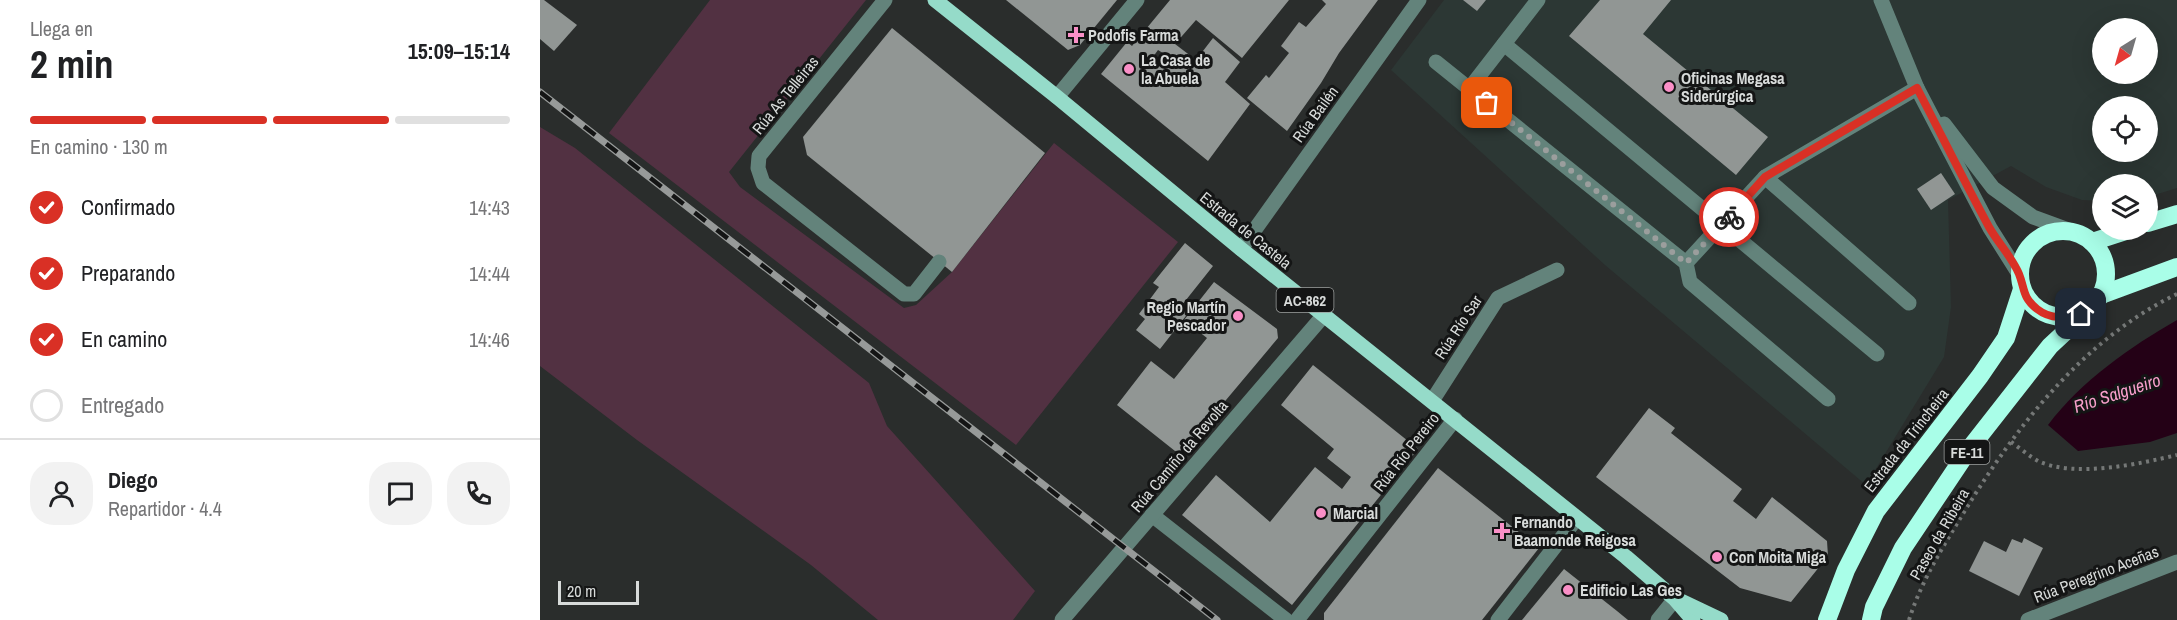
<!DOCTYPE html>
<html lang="es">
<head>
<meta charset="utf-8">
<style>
	:root { --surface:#fff; --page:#f2f2f2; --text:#202124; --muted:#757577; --line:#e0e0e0; --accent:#d93025 }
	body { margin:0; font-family:"Archivo Narrow",sans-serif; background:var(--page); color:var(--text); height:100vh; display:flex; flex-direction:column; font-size:22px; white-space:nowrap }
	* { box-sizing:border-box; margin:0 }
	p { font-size:20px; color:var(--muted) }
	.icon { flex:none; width:33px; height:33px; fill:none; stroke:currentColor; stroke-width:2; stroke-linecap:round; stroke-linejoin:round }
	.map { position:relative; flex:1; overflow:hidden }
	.details { display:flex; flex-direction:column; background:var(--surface); width:540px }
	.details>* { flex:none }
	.needle { width:39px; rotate:217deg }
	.tools { position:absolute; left:1552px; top:18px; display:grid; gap:12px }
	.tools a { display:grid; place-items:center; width:66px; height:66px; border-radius:50%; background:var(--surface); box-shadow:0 6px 24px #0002; font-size:30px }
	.scale { position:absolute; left:18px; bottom:15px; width:81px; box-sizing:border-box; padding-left:6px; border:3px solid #d8dbda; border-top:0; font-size:16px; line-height:21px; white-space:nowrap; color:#d8dbda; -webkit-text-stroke:4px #141515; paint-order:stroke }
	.pin { position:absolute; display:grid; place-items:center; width:51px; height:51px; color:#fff; margin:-26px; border-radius:12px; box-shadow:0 3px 9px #0006 }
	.courier { position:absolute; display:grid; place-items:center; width:60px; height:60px; margin:-30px; border:4px solid #d93025; border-radius:50%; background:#fff; color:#222; box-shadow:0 2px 8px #0007 }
	.summary em { font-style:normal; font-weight:700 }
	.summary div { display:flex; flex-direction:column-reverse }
	.summary { display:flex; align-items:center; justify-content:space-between; height:102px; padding:0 30px }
	h1 { font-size:39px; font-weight:700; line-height:45px }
	.bar { display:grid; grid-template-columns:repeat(4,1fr); gap:9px 6px; align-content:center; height:72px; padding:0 30px }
	.bar i { height:8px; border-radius:4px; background:var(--line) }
	.bar .active { background:var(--accent) }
	.bar p { grid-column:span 4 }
	.line { display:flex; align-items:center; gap:15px; padding:0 30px; border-top:2px solid var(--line) }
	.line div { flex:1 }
	.round { display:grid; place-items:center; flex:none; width:63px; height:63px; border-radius:24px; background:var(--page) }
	ol { padding:0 30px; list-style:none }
	li { display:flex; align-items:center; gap:18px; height:66px }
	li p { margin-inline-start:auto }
	li .icon { padding:6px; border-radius:50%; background:var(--accent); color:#fff; stroke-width:4 }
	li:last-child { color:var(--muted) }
	li i { width:33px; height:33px; border:3px solid var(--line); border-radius:50% }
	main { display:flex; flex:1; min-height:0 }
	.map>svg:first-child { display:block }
</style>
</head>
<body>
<main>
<section class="details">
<div class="summary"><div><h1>2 min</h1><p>Llega en</p></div><em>15:09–15:14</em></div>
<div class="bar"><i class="active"></i><i class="active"></i><i class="active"></i><i></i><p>En camino · 130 m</p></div>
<ol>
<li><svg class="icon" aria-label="check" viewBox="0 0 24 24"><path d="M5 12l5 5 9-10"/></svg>Confirmado<p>14:43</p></li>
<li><svg class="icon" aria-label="check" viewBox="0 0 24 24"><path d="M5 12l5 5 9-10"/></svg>Preparando<p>14:44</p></li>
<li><svg class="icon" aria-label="check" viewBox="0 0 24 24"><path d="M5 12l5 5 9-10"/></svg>En camino<p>14:46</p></li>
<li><i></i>Entregado</li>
</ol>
<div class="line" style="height:108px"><a class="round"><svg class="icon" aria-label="person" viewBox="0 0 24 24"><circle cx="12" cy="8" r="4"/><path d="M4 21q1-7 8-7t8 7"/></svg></a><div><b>Diego</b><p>Repartidor · 4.4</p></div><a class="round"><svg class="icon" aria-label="chat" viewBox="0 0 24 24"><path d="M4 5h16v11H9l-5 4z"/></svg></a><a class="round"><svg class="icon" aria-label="phone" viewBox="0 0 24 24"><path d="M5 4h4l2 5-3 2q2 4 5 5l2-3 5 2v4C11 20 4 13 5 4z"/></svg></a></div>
</section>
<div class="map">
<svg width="1637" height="620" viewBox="0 0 1637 620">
	<rect width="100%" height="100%" fill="#2a2d2c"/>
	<path fill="#2c3734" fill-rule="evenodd" d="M 904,0 L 1637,0 L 1637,188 L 1608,197 L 1608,184 L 1563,184 L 1563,201 L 1542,200 L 1506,187 L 1471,166 L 1408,200 L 1411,307 L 1404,357 L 1326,485 L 1065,265 L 851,70 ZM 1563,28 L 1608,28 L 1608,74 L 1563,74 ZM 1563,106 L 1608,106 L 1608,152 L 1563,152 Z"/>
	<g fill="#523142">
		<polygon points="170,0 326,0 189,172 200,187 364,308 376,305 412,272 514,143 638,242 476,445 69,133"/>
		<polygon points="0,127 35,148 329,383 347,426 495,591 473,620 338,620 271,565 97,440 0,366"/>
	</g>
	<path fill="#240116" d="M 1637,320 L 1637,433 L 1610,442 L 1538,451 L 1508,425 C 1541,381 1590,347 1637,320 Z"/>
	<g fill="#919694" fill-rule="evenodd">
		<polygon points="0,0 4,0 37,25 14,51 0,39"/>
		<polygon points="466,0 577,0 540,45 528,50"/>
		<path d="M 630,0 L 749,0 L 702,58 L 656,20 L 635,44 L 656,60 L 673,38 L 700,62 L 685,82 L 710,104 L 668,161 L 561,74 L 587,42 L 592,46 ZM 618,50 L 626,55 L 616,66 L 610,61 Z"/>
		<polygon points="782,0 838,0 799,53 781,83 747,131 707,98 726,75 729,78 749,53 741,46 759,22 766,27 786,4"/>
		<polygon points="923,0 946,0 937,11"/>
		<polygon points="1060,0 1131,0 1103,34 1228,137 1196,175 1029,36"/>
		<polygon points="352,28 505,153 412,272 267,155 263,137"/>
		<polygon points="1401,173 1415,194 1391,210 1377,189"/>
		<polygon points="645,243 673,266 642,305 649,312 620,349 596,330 605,319 599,314 619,287 613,283"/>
		<polygon points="674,282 737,329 738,338 644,450 635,451 577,405 611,361 634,379 667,338 644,320"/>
		<polygon points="773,365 878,449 752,605 642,515 676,475 730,522 775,467 802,489 811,477 787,458 794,449 741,405"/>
		<polygon points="1109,408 1135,428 1131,433 1202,489 1193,501 1216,519 1232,497 1287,541 1288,556 1251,602 1200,588 1056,477"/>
		<polygon points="898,468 999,548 942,620 784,620 784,613"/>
		<polygon points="1484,538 1503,548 1479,596 1429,571 1444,541 1466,552 1472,539 1482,543"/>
		<polygon points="1024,569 1077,611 1088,620 982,620"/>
	</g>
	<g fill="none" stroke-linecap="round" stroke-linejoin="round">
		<g stroke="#757877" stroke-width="4" stroke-dasharray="3 4.5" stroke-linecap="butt">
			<path d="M 1471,442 C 1480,448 1489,456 1498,461 C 1534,478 1599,464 1637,455"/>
			<path d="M 1369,620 C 1380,585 1399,553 1418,522 C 1472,432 1540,341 1637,294"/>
		</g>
		<g stroke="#63837b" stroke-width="15">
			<polyline points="345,0 219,156 218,168 223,183 364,294 374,294 399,262"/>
			<polyline points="1341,0 1377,88 1450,228 1479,274"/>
			<polyline points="964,44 1337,354"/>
			<polyline points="896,62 1146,263 1150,282 1288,399"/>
			<polyline points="929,89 998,0"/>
			<polyline points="517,97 597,0"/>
			<polyline points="1404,124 1453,188 1493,217 1534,232"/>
			<polyline points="1225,177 1377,88"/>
			<polyline points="701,249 879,0"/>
			<polyline points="1146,263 1225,177 1369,303"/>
			<polyline points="892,401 958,298 1017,270"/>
			<polyline points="612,515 746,620"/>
			<polyline points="522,620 784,315"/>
			<polyline points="757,620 915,419"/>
			<polyline points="958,620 1037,518"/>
			<polyline points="1118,620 1135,599"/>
			<polyline points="1488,620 1637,562"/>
		</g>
		<g stroke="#95dbc9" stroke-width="15">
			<polyline points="395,0 517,97 701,249 1086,557 1135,599 1153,620"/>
			<polyline points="1141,601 1181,620"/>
		</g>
		<g stroke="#a9fee8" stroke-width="18">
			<polyline points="1608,223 1637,214"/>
			<circle cx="1523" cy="274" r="43"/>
			<polyline points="1552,242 1589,230"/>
			<polyline points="1561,295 1637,267"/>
			<polyline points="1287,620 1306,570 1336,511 1440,376 1466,338 1482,289"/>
			<polyline points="1331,620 1334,607 1363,548 1430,448 1510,346 1553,306"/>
		</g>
		<g stroke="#979a99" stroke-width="7">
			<polyline id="rail" points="0,92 677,620"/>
		</g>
		<use href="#rail" stroke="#141515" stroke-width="4.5" stroke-dasharray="14" stroke-linecap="butt"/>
	</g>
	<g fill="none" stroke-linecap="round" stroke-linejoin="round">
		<polyline stroke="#9b9e9d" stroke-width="6" stroke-dasharray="0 10.8" points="947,103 1146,263 1189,217"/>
		<path stroke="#d93025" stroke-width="8" d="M 1189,217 L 1225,177 L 1377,88 C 1401,134 1424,181 1449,227 C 1458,243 1472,257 1479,274 C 1485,289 1482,297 1497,309 C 1511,320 1526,318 1541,314"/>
	</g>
	<g fill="#fa8fc7" stroke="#141515" stroke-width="2">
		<path d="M533 26h6v6h6v6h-6v6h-6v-6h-6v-6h6z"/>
		<circle cx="589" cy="69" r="6"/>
		<circle cx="1129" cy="87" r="6"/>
		<circle cx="698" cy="316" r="6"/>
		<circle cx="781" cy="513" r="6"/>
		<path d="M959 522h6v6h6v6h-6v6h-6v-6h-6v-6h6z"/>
		<circle cx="1177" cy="557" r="6"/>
		<circle cx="1028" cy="590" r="6"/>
	</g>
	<g text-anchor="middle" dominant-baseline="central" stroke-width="6" stroke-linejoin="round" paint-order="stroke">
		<g fill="#141515" stroke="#9da09f" stroke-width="1.5">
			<rect x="736.5" y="288" width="57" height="24" rx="4.5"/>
			<rect x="1404.5" y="440" width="45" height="24" rx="4.5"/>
		</g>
		<g font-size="15" font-weight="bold" fill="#d8dbda">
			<text x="765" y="300">AC-862</text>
			<text x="1427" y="452">FE-11</text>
		</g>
		<g font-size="16" font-weight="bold" fill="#d8dbda" stroke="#141515" text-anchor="start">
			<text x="548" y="35">Podofis Farma</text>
			<text x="601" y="60">La Casa de<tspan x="601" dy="18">la Abuela</tspan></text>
			<text x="1141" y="78">Oficinas Megasa<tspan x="1141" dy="18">Siderúrgica</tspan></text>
			<text x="686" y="307" text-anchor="end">Regio Martín<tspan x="686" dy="18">Pescador</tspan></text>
			<text x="793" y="513">Marcial</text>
			<text x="974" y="522">Fernando<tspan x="974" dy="18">Baamonde Reigosa</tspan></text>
			<text x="1189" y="557">Con Moita Miga</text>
			<text x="1040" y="590">Edificio Las Ges</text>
		</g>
		<g font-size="16" fill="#d8dbda" stroke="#141515">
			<text transform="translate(245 95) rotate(-51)">Rúa As Telleiras</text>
			<text transform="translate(775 114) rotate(-54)">Rúa Bailén</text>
			<text transform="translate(706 230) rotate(39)">Estrada de Castela</text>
			<text transform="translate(918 327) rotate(-57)">Rúa Río Sar</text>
			<text transform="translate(1366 440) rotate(-52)">Estrada da Trincheira</text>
			<text transform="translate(866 452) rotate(-52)">Rúa Río Pereiro</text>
			<text transform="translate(639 456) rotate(-50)">Rúa Camiño da Revolta</text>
			<text transform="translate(1399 534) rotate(-60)">Paseo da Ribeira</text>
			<text transform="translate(1556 574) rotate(-21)">Rúa Peregrino Aceñas</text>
		</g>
		<g font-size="18" font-style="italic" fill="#f69eca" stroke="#141515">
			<text transform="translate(1577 393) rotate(-18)">Río Salgueiro</text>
		</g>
	</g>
</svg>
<div class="tools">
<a><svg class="needle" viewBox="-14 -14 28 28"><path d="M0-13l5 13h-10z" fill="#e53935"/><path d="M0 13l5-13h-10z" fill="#757577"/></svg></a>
<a><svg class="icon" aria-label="locate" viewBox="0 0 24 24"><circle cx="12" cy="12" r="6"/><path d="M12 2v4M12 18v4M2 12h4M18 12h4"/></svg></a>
<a><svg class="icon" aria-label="layers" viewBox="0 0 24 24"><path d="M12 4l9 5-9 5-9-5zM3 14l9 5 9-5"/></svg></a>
</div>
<div class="scale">20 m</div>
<div class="pin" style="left:947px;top:103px;background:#ea580c"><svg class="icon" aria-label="bag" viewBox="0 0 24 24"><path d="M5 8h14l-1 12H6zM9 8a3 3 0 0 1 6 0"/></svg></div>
<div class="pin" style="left:1541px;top:314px;background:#1f2937"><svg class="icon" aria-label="home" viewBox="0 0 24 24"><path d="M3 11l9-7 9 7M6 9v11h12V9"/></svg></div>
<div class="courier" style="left:1189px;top:217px"><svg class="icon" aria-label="bike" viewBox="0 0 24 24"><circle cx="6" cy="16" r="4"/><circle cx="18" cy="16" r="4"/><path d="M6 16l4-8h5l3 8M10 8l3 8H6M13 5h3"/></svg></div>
</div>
</main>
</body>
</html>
